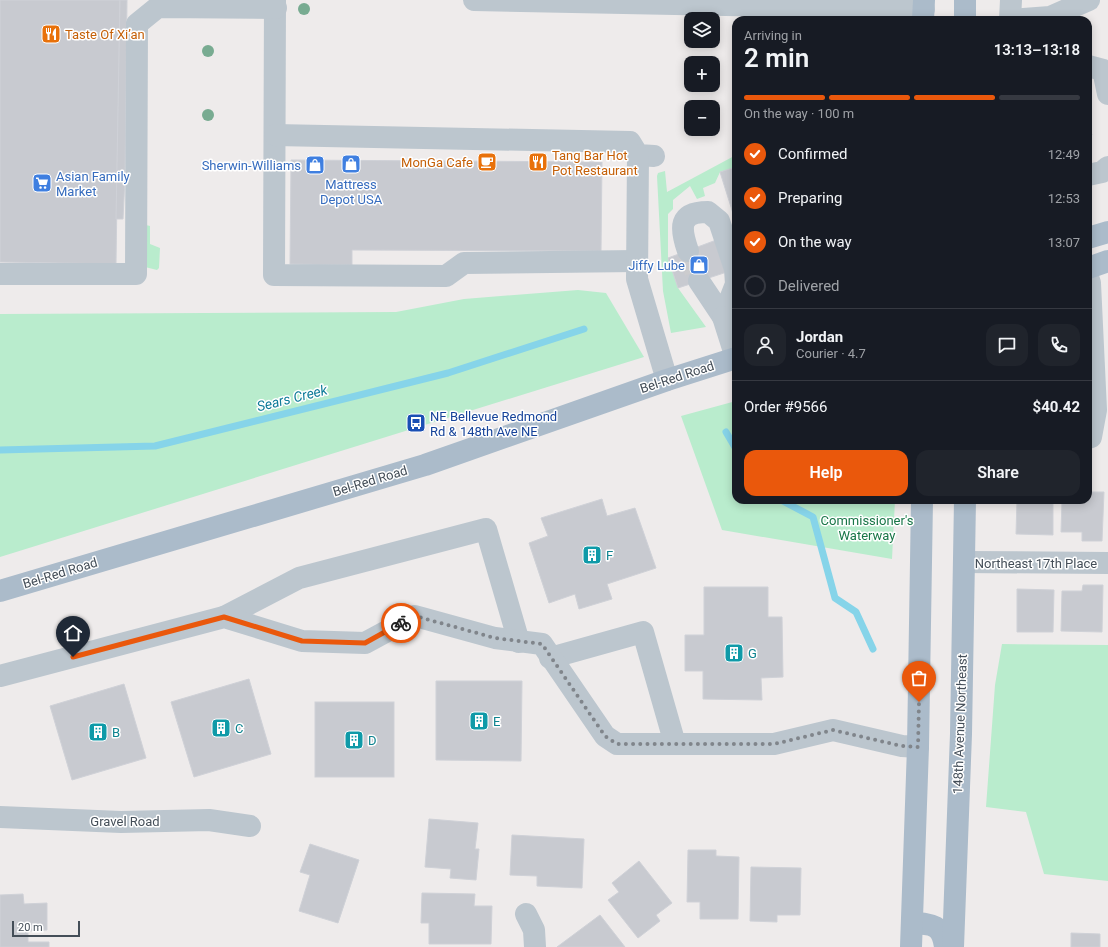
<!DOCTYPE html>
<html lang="en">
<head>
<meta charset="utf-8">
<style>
	:root { --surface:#171b24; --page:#20242c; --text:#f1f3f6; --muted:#9ea1a6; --line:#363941; --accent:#ea580c }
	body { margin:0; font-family:Roboto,sans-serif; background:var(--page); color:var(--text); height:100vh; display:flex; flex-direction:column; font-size:15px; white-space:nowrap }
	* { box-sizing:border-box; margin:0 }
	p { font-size:13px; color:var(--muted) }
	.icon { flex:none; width:22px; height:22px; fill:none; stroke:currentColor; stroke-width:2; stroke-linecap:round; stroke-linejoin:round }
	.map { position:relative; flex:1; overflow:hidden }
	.side { position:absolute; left:732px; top:16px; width:360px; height:488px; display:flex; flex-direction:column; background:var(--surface); border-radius:12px; box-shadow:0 2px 10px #0003 }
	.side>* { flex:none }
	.tools { position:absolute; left:684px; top:12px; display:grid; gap:8px }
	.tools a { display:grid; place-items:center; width:36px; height:36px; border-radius:8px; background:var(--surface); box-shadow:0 2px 10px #0003; font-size:20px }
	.scale { position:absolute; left:12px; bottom:10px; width:68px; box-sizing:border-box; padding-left:4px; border:2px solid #444e58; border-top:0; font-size:11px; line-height:14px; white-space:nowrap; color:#444e58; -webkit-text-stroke:3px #fff; paint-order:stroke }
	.pin { position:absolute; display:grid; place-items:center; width:34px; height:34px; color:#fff; margin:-41px -17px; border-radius:50% 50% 50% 0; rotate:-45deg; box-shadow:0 0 4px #0007 }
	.pin .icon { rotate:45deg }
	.courier { position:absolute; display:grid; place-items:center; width:40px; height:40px; margin:-20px; border:3px solid #ea580c; border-radius:50%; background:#fff; color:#222; box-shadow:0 1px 5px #0007 }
	.headline em { font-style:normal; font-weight:600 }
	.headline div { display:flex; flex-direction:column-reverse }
	.headline { display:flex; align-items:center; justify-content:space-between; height:68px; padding:0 12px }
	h1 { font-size:26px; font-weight:600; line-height:30px }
	.bar { display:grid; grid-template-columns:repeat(4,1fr); gap:6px 4px; align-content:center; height:48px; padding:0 12px }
	.bar i { height:5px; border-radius:3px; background:var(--line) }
	.bar .on { background:var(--accent) }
	.bar p { grid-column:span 4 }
	.line { display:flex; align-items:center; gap:10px; padding:0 12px; border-top:1px solid var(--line) }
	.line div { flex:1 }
	.round { display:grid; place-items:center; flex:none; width:42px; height:42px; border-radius:12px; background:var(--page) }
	ol { padding:0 12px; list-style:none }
	li { display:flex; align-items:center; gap:12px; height:44px }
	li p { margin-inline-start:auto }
	li .icon { padding:4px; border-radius:50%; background:var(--accent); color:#fff; stroke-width:4 }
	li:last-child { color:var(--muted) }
	li i { width:22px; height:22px; border:2px solid var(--line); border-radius:50% }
	.primary-button { display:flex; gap:8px; margin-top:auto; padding:8px 12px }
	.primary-button a { flex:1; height:46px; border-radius:12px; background:var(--accent); color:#fff; font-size:16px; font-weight:600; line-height:46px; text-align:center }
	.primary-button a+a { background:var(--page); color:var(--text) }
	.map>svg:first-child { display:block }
</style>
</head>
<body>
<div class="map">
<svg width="1108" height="947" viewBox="0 0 1108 947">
	<rect width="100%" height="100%" fill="#eeebeb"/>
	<g fill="#b9eccd">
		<polygon points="736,155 736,167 720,172 715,183 703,188 705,196 697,199 690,186 673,200 673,209 668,214 668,258 678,288 706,327 671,333 663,291 657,176 658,173 665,171 667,192"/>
		<polygon points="146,225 150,226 150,244 160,248 159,268 157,270 145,267"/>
		<polygon points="578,290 606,293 644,357 0,557 0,314 396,312 464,299"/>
		<polygon points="736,401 736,500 895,500 892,559 722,530 681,416"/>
		<polygon points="1002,644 1108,645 1108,881 1044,874 1026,812 986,807 995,685"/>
	</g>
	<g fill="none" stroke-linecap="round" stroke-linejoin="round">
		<g stroke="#86d4e9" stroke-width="7">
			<polyline points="726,432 736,449"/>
			<polyline points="0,450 155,446 448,373 584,329"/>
			<polyline points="781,500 813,517 835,598 856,612 873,649"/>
		</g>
	</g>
	<g fill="#c8cad0" stroke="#cfd1d7">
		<polygon points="0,0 120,0 116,264 0,262"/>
		<polygon points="120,0 127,0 125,178 123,219 116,219"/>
		<polygon points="1088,123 1092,135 1088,137"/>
		<polygon points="291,160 602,162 601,251 352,250 352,265 290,264"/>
		<polygon points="736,167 736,223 720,172"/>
		<polygon points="719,239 730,271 678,288 668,258"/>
		<polygon points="1088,492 1104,492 1102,541 1082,541 1082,532 1061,532 1062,500 1088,500"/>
		<polygon points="602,499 607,516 635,508 656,568 607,584 612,599 579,609 575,594 549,603 529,543 548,536 541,518"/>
		<polygon points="1017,500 1053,500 1053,535 1016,534"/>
		<polygon points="1083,585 1103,585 1102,632 1061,631 1062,591 1082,591"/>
		<polygon points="704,587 768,587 768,617 782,617 783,677 761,678 762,700 703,699 703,671 685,671 685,635 704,635"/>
		<polygon points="1017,589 1054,590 1053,632 1017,632"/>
		<polygon points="249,679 271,754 194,777 171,702"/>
		<polygon points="436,681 522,681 521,761 436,760"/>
		<polygon points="124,684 146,758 72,780 50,706"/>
		<rect x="315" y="702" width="79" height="75"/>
		<polygon points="429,819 478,823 475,849 479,849 476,880 450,878 451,869 425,867"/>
		<polygon points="512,835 584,839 582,888 537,886 537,876 510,875"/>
		<polygon points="310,844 359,860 338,923 299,911 310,875 300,872"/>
		<polygon points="688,850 716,850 716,856 739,857 738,919 700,919 700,902 687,902"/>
		<polygon points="639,861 672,903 656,915 660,921 638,938 608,900 619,892 612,883"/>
		<polygon points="751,867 801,868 800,915 777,915 777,922 750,921"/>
		<polygon points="422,893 475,894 474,906 492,906 491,944 429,944 429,923 421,923"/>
		<polygon points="23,894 24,904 47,903 47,930 28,931 28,942 49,942 49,947 0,947 0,895"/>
		<polygon points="600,915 625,947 557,947"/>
		<polygon points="1071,933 1100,934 1100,947 1071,947"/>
	</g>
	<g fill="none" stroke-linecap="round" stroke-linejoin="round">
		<polyline stroke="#ccccce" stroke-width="22" stroke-dasharray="22 11" stroke-linecap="butt" points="688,251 699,281"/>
		<g stroke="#bcc6ce" stroke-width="22">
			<polyline points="275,0 274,275 446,276 464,263 637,261"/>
			<polyline points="474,0 924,9"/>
			<polyline points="1010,20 1050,17 1089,0"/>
			<polyline points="1010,20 1011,0"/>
			<polyline points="1088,66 1103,70 1108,94"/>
			<polyline points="275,135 630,142 638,155 654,156"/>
			<polyline points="638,155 637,279 667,380"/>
			<polyline points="1088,175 1102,172 1108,167"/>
			<path d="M 688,251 C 680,228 678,212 708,212 L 719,221 L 735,269 L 736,284 L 723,317 L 699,281"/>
			<polyline points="0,274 136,274 137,24 158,7 276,8"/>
			<polyline points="1088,277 1090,283 1096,410 1091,437 1088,438"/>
			<polyline points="723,317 736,358"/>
			<polyline points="964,562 1108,563"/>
			<polyline points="224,617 299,578 486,529 519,642"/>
			<polyline points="550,658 643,632 675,744"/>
			<polyline points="0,676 224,617 302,641 365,643 415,616 495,638 542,644 605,736 617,744 774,744 833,730 902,746 918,747"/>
			<polyline points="0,817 121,822 209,820 250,826"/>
			<polyline points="526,914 534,930 535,947"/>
		</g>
		<g stroke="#abbbca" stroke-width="22">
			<polyline points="923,20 924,0"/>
			<polyline points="965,20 965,0"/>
			<polyline points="1088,238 1108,232"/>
			<polyline points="1088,268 1108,261"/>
			<polyline points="0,591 425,465 667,380 736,358"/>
			<path d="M 912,923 C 932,924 942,924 945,947"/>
			<polyline points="911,947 918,747 922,500"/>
			<polyline points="953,947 961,734 965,500"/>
		</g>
	</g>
	<g fill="#78ab91">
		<circle cx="304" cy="9" r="6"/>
		<circle cx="208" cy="51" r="6"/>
		<circle cx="208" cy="115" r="6"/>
	</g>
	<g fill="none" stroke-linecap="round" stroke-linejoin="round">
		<polyline stroke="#80858b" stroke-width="4" stroke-dasharray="0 7.2" points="401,623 415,616 495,638 542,644 605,736 617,744 774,744 833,730 902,746 918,747 919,702"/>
		<polyline stroke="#ea580c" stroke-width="5" points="73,657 224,617 302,641 365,643 401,623"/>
	</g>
	<defs>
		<g id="restaurant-square" transform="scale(1)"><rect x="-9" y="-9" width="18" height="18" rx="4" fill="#e8710a" stroke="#fff"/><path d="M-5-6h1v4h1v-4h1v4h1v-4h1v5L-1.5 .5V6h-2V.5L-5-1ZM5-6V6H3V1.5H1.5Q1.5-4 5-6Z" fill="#fff"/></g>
		<g id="cafe-square" transform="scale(1)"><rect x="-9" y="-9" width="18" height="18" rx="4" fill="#e8710a" stroke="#fff"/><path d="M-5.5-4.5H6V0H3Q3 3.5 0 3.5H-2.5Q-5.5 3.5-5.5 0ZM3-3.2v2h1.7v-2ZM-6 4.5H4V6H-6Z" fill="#fff"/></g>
		<g id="shop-square" transform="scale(1)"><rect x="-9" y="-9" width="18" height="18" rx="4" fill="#3f7fe0" stroke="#fff"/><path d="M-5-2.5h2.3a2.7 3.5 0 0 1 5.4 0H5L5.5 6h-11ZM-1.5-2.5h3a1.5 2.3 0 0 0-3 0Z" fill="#fff"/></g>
		<g id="supermarket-square" transform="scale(1)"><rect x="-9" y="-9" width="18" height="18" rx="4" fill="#3f7fe0" stroke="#fff"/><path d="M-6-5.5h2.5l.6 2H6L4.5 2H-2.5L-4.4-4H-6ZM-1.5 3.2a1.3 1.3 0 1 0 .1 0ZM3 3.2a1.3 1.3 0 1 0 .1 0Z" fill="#fff"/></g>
		<g id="bus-square" transform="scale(1)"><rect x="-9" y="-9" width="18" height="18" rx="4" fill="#1a4fb4" stroke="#fff"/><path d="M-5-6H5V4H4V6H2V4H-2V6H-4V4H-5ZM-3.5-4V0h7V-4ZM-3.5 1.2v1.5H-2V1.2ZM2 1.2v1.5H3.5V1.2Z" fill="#fff"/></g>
		<g id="building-square" transform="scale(1)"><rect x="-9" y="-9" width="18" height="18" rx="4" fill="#0f9aa8" stroke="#fff"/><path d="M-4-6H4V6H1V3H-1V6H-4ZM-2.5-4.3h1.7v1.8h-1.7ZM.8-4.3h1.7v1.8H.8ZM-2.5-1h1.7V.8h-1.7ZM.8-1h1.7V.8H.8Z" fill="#fff"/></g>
	</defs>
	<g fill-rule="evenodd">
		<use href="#restaurant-square" x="51" y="34"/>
		<use href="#cafe-square" x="487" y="162"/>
		<use href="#restaurant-square" x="538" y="162"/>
		<use href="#shop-square" x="351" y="164"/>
		<use href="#shop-square" x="315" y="165"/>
		<use href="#supermarket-square" x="42" y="183"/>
		<use href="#shop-square" x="699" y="265"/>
		<use href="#bus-square" x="416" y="423"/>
		<use href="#building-square" x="592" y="555"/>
		<use href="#building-square" x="734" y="653"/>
		<use href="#building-square" x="479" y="721"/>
		<use href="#building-square" x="221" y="728"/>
		<use href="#building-square" x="98" y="732"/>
		<use href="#building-square" x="354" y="740"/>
	</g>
	<g text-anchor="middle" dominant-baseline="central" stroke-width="3" stroke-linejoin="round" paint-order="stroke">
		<g font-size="13" fill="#c56008" stroke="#fff" text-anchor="start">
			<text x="65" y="34">Taste Of Xi’an</text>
			<text x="552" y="155">Tang Bar Hot<tspan x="552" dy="15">Pot Restaurant</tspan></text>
			<text x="473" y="162" text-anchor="end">MonGa Cafe</text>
		</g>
		<g font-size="13" fill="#366cbe" stroke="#fff" text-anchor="end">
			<text x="301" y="165">Sherwin-Williams</text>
			<text x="56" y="176" text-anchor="start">Asian Family<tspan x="56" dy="15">Market</tspan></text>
			<text x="351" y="184" text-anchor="middle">Mattress<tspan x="351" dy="15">Depot USA</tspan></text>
			<text x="685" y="265">Jiffy Lube</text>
		</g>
		<g font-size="13" fill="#444e58" stroke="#fff">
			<text transform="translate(677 377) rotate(-18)">Bel-Red Road</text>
			<text transform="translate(370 481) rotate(-17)">Bel-Red Road</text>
			<text x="1036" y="563">Northeast 17th Place</text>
			<text transform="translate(60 573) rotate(-17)">Bel-Red Road</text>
			<text transform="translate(960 724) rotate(-88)">148th Avenue Northeast</text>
			<text x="125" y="821">Gravel Road</text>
		</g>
		<g font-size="13" fill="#164399" stroke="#fff" text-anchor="start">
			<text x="430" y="416">NE Bellevue Redmond<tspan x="430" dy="15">Rd &amp; 148th Ave NE</tspan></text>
		</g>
		<g font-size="13" fill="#187647" stroke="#fff">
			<text x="867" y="520">Commissioner's<tspan x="867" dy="15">Waterway</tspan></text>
		</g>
		<g font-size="13" fill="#0d838f" stroke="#fff" text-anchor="start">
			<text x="606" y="555">F</text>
			<text x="748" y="653">G</text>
			<text x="493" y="721">E</text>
			<text x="235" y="728">C</text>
			<text x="112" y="732">B</text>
			<text x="368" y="740">D</text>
		</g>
		<g font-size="14" font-style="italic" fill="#0f7b99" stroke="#fff">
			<text transform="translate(292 398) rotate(-14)">Sears Creek</text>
		</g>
	</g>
</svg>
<div class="tools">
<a><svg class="icon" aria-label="layers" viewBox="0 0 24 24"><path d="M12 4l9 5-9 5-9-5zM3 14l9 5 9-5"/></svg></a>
<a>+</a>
<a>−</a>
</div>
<div class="scale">20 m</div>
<div class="pin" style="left:919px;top:702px;background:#ea580c"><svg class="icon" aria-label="bag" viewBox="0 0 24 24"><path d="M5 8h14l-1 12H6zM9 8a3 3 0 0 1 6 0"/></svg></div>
<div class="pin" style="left:73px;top:657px;background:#1f2937"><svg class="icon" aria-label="home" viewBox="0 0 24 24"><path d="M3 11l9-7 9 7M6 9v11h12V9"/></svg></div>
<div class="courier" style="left:401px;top:623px"><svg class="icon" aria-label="bike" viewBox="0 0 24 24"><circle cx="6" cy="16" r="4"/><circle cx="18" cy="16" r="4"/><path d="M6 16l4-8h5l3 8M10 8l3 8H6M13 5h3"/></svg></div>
<section class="side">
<div class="headline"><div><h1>2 min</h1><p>Arriving in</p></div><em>13:13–13:18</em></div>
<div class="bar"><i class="on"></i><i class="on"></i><i class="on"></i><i></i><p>On the way · 100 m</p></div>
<ol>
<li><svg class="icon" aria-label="check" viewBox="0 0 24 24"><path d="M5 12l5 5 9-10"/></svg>Confirmed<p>12:49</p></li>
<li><svg class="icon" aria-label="check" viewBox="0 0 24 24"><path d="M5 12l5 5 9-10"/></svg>Preparing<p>12:53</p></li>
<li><svg class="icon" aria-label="check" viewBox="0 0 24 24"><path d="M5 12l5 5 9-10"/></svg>On the way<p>13:07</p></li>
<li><i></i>Delivered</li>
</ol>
<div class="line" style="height:72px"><a class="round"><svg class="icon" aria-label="person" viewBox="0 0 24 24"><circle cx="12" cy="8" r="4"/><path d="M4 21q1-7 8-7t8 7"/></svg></a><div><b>Jordan</b><p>Courier · 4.7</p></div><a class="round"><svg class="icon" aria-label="chat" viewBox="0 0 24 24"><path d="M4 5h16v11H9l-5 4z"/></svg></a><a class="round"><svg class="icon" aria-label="phone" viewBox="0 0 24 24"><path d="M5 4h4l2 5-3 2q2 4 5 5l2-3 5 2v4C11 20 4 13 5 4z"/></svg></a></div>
<div class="line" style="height:52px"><div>Order #9566</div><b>$40.42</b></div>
<div class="primary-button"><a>Help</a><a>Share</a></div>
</section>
</div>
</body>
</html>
